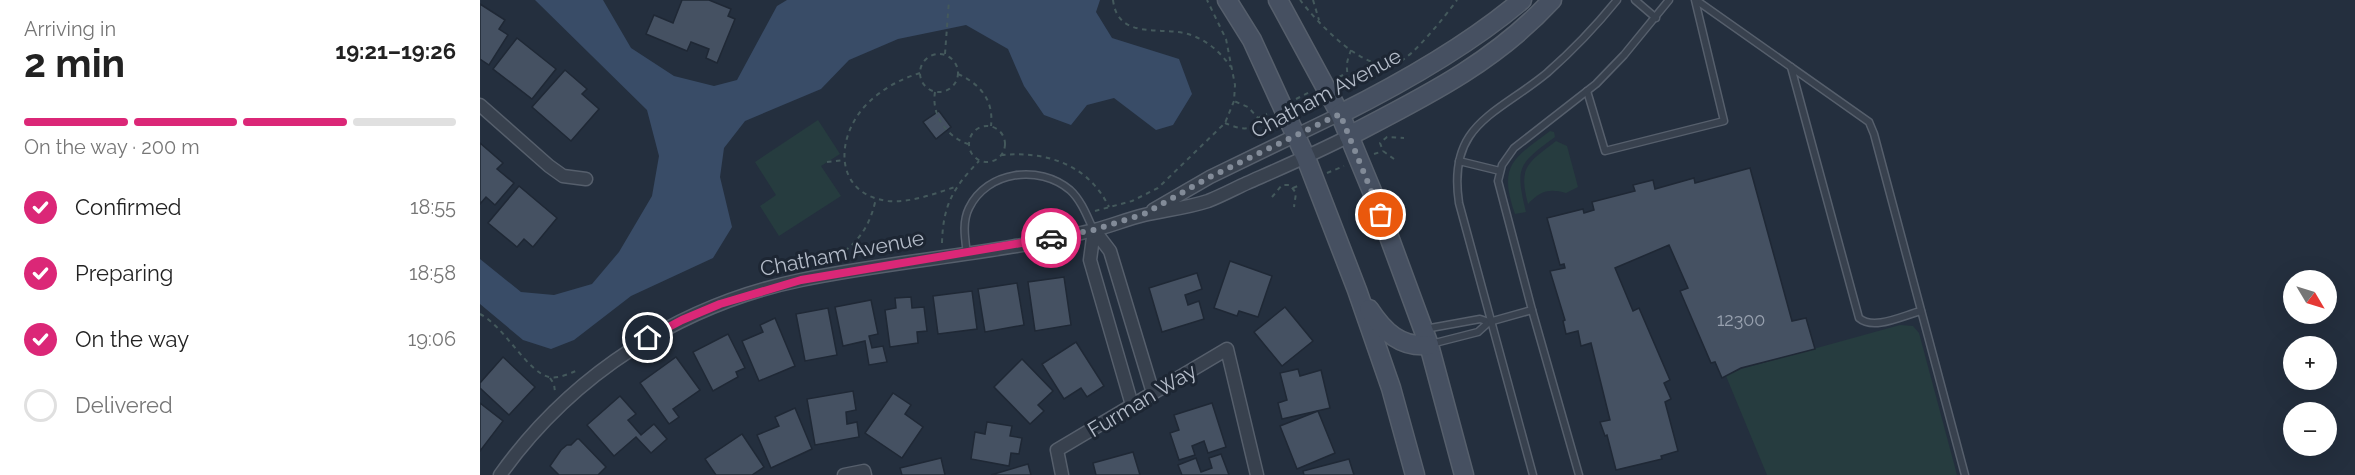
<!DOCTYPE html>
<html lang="en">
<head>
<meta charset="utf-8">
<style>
	:root { --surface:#fff; --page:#f6f6f6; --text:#222; --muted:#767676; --line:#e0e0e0; --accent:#db2777 }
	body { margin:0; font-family:Raleway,sans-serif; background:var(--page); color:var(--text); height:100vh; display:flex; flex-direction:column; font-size:22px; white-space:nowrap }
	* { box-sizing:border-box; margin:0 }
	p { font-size:20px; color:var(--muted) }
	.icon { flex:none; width:33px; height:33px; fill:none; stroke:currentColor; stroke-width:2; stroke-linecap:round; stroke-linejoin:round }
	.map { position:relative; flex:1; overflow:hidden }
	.drawer { display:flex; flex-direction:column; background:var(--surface); width:480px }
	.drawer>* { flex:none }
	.needle { width:39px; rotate:128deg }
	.fabs { position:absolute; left:1803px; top:270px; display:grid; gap:12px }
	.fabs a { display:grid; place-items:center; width:54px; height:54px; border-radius:50%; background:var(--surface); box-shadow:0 6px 24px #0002; font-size:30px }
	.pin { position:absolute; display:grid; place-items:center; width:51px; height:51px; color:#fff; margin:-26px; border:3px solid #fff; border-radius:50%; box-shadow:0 2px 6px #0007 }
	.courier { position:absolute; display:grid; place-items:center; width:60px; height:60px; margin:-30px; border:4px solid #db2777; border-radius:50%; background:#fff; color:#222; box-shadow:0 2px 8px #0007 }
	.headline em { font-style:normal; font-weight:700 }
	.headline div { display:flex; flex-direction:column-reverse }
	.headline { display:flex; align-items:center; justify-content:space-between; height:102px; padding:0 24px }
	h1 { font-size:39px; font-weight:700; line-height:45px }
	.bar { display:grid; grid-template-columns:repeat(4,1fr); gap:9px 6px; align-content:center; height:72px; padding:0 24px }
	.bar i { height:8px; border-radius:4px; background:var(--line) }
	.bar .on { background:var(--accent) }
	.bar p { grid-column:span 4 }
	ol { padding:0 24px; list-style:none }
	li { display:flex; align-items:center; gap:18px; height:66px }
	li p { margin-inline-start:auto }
	li .icon { padding:6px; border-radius:50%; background:var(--accent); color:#fff; stroke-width:4 }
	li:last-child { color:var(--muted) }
	li i { width:33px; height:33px; border:3px solid var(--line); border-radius:50% }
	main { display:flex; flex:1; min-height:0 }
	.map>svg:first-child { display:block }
</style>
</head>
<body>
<main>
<section class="drawer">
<div class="headline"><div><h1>2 min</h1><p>Arriving in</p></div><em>19:21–19:26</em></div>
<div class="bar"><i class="on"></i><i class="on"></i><i class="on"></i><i></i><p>On the way · 200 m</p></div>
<ol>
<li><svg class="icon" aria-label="check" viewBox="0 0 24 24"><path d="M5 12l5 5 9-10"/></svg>Confirmed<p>18:55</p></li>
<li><svg class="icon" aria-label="check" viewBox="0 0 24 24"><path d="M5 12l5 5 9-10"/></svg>Preparing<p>18:58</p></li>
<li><svg class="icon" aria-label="check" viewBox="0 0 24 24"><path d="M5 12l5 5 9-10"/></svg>On the way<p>19:06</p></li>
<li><i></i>Delivered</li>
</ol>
</section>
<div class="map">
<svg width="1875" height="475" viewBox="0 0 1875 475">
	<rect width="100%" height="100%" fill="#242f3e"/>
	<g fill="#263c3f">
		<polygon points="338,120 360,154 341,166 361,196 299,236 280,206 296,195 275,162"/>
		<path d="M 1070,131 L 1074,132 L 1075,137 C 1038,164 1035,167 1046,212 L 1035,214 C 1018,165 1033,159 1070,131 Z"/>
		<path d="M 1076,141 L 1087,146 L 1098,187 L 1086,193 C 1069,188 1060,191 1048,204 C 1038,166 1048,163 1076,141 Z"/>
		<polygon points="1420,325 1433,326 1439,333 1477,475 1287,475 1246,376 1261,369"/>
	</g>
	<polygon fill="#394c67" points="55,0 123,0 151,48 194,76 234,86 257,80 297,6 307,0 620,0 616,12 632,38 699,59 712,94 693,125 676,130 634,98 607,105 591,125 564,115 544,86 528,49 486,25 418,39 369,60 341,89 265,121 244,148 240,177 252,227 233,258 151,296 94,340 71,349 43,340 0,304 0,259 41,292 74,295 112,284 139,252 172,196 179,156 167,110"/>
	<g fill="#455162" stroke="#1f2835" stroke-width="1.5">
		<polygon points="202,0 229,0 251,9 248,16 255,19 237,63 226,58 229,49 211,42 207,51 166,34 174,15 193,23"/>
		<polygon points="0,4 25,20 19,29 28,35 9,65 0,59"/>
		<polygon points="37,38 76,69 52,99 13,69"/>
		<polygon points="85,70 107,89 102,94 119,109 91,141 52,107"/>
		<polygon points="459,111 471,127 456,139 443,122"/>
		<polygon points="0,143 23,163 17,169 34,183 15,205 6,197 0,204"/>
		<polygon points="1270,168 1312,321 1326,318 1335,349 1261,368 1242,378 1235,362 1231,363 1200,291 1208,288 1189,245 1135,268 1153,311 1159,308 1190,380 1184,383 1191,399 1185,402 1198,451 1181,456 1182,459 1136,470 1127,435 1125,436 1120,422 1130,420 1111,343 1101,346 1098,331 1086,334 1083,321 1085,320 1070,271 1085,268 1084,264 1080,265 1067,218 1103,209 1104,213 1114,210 1112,202 1155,191 1153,185 1173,180 1175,189 1214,178 1215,183"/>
		<polygon points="39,186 77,218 53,247 44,239 37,247 8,223"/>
		<polygon points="750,261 792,276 778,317 759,311 757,316 734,308"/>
		<polygon points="717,273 722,289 705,295 708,305 719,301 724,319 682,332 669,288"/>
		<polygon points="584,277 591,325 555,331 548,282"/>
		<polygon points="537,283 544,325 505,332 498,289"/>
		<polygon points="492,291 497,329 458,334 453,296"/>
		<polygon points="431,297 432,308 444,307 447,331 437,332 438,343 410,347 405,310 416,308 415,298"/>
		<polygon points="391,300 398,334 389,336 392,348 403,346 407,362 389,365 385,341 363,346 355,307"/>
		<polygon points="805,307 833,341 802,366 774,332"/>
		<polygon points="348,308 357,355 325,361 316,314"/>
		<polygon points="295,318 315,366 279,381 262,341 283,332 280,325"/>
		<polygon points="248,334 265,368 256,372 258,377 233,391 213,352"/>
		<polygon points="596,342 624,386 607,397 601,388 584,399 562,364"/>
		<polygon points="23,357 55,387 29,415 0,388 0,383"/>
		<polygon points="196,357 220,390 193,409 199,417 189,424 160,383"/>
		<polygon points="542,359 573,391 558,405 564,411 550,424 514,387"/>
		<polygon points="818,369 820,376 841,370 850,408 802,419 798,403 807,400 800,373"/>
		<polygon points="373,391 376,410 366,412 367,424 377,422 379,437 335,445 327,399"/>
		<polygon points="413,393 431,405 425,414 443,427 422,458 385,433"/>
		<polygon points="140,396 156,414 148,420 161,435 174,424 187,439 171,453 156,437 134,456 107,425"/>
		<polygon points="0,403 23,421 0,451"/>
		<polygon points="732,403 746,447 728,453 724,441 712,446 715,455 699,460 690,433 699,430 694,415"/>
		<polygon points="315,408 332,449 291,468 277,435 299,426 295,417"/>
		<polygon points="838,411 855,453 817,469 800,426"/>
		<polygon points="507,422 532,426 530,436 542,438 539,454 531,453 529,466 491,459 495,432 505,434"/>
		<polygon points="262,434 284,467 272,475 236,475 225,459"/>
		<polygon points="97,439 99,439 126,467 118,475 79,475 70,466 81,450 87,445 91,445"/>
		<polygon points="653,452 660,475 616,475 613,463"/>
		<polygon points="741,454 749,475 702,475 698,465 716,458 721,472 732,468 729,458"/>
		<polygon points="461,458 465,475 422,475 420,468"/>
		<polygon points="869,459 874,475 824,475 823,471"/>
		<polygon points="548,464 551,475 511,475"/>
	</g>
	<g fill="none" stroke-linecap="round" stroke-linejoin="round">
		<g stroke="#565f6c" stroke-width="9">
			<g id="lane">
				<polyline points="1155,0 1176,18"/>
				<polyline points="1216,0 1389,122 1394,134 1485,475"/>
				<path d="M 1311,67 L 1379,318 C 1394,331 1424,315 1441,311"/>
				<polyline points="1107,91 1125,151 1244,121 1215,0"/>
				<polyline points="979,161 1020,171"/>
				<path d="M 487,254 C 485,238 482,222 489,208 C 507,171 559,164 590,190 C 601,200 607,216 613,229"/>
				<polyline points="945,329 1000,319 1009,322"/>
				<polyline points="951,344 998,332 1009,322 1052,310"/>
				<path d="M 1053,475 L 979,203 C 967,124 1016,115 1067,73 C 1092,51 1116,26 1137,0"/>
				<polyline points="1099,475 1052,310 1018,181 1022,165 1034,148 1116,84 1144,55 1189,0"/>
			</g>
		</g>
		<g stroke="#565f6c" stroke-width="15">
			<g id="street">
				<polyline points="0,105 69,166 83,176 106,179"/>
				<polyline points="673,210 730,177 860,114"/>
				<polyline points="614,230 610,260 652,405"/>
				<polyline points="614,230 630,251 673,393"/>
				<path d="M 20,475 C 92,374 200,305 321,280 C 418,260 518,254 614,230 C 631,226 647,219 664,215 C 685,210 707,208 728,201 C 741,196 754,189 767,183 C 801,168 836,153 869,136"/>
				<polyline points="364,475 384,471 385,475"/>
				<polyline points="582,475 577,450 747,349 777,475"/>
			</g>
		</g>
		<g stroke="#565f6c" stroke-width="21">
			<g id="secondary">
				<polyline points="747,0 772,40 826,158 877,290 911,388 935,475"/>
				<polyline points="798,0 860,114 894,196 949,345 984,475"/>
				<path d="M 860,114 C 922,83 989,45 1042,0"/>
				<path d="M 869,136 C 944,97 1014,63 1072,0"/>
				<path d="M 889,309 C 904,332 921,348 949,345"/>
			</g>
		</g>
		<g stroke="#44595c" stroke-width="2" stroke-dasharray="4.5 4.5" stroke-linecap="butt">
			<path d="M 633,0 C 638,42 684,25 711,35 C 728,41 740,52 751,67"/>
			<path d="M 820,0 C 837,22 885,75 917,63 C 932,58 967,14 977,0"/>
			<polyline points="833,0 839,20"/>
			<path d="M 871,50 C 869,56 866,63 867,69 C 868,96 887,74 892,62"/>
			<polyline points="465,54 469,0"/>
			<circle cx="459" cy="73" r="19"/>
			<path d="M 440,73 C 420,79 400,90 385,106 C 355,139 354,194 408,201 C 430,203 454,194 475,187"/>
			<path d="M 478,74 C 500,84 514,100 511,126"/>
			<polyline points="859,77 867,73"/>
			<path d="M 455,92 C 451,115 467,137 488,144"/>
			<polyline points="816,99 830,92"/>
			<polyline points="778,118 787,114"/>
			<path d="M 745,123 C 757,128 773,134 778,118 L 768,107 L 754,101"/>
			<circle cx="507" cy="144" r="18"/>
			<polyline points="774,126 780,139"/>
			<polyline points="894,154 903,151"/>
			<path d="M 521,155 C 566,151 608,164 629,207"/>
			<polyline points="914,159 903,151 900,143 907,137 924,138"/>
			<polyline points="347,162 364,160"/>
			<polyline points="847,173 864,166"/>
			<polyline points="813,188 820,185"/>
			<polyline points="792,197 802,185 810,185 816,193 814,207"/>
			<polyline points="615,211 652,201 678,188 745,123 754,101 755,85 746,39 727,0"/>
			<polyline points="375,243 380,256"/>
			<path d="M 462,243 C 463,205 473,188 499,161"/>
			<path d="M 350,261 C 376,246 390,228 396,198"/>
			<path d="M 0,314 C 25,327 47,372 69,377 C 78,379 88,374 96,371"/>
			<polyline points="70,378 74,384 75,392"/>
		</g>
		<use href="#lane" stroke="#38414e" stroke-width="6"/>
		<use href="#street" stroke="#38414e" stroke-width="12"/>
		<use href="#secondary" stroke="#465061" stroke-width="18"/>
	</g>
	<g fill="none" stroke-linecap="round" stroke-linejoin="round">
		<polyline stroke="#828b98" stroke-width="6" stroke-dasharray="0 10.8" points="571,238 614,230 664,214 730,177 860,114 901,215"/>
		<polyline stroke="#db2777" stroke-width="8" points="168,338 202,320 240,304 321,280 571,238"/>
	</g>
	<g text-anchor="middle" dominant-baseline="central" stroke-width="6" stroke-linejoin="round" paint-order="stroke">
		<g font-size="18" fill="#98a1af">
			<text x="1261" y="319">12300</text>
		</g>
		<g font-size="21" fill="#b4bcc9" stroke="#1d2633">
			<text transform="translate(846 93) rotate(-28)">Chatham Avenue</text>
			<text transform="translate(362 253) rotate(-11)">Chatham Avenue</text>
			<text transform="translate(662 400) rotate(-31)">Furman Way</text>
		</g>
	</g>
</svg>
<div class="fabs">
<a><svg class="needle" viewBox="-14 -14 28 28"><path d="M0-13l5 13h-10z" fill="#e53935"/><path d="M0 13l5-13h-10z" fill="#767676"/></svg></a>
<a>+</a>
<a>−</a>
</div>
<div class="pin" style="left:901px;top:215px;background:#ea580c"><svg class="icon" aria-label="bag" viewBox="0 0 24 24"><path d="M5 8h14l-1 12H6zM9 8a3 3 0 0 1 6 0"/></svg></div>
<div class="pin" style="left:168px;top:338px;background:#1f2937"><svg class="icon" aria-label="home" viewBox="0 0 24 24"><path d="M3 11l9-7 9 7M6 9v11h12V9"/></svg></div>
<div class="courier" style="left:571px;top:238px"><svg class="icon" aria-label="car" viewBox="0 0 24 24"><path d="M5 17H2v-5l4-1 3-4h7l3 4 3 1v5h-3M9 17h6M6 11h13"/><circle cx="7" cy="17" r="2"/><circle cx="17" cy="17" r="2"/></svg></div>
</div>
</main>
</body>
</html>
